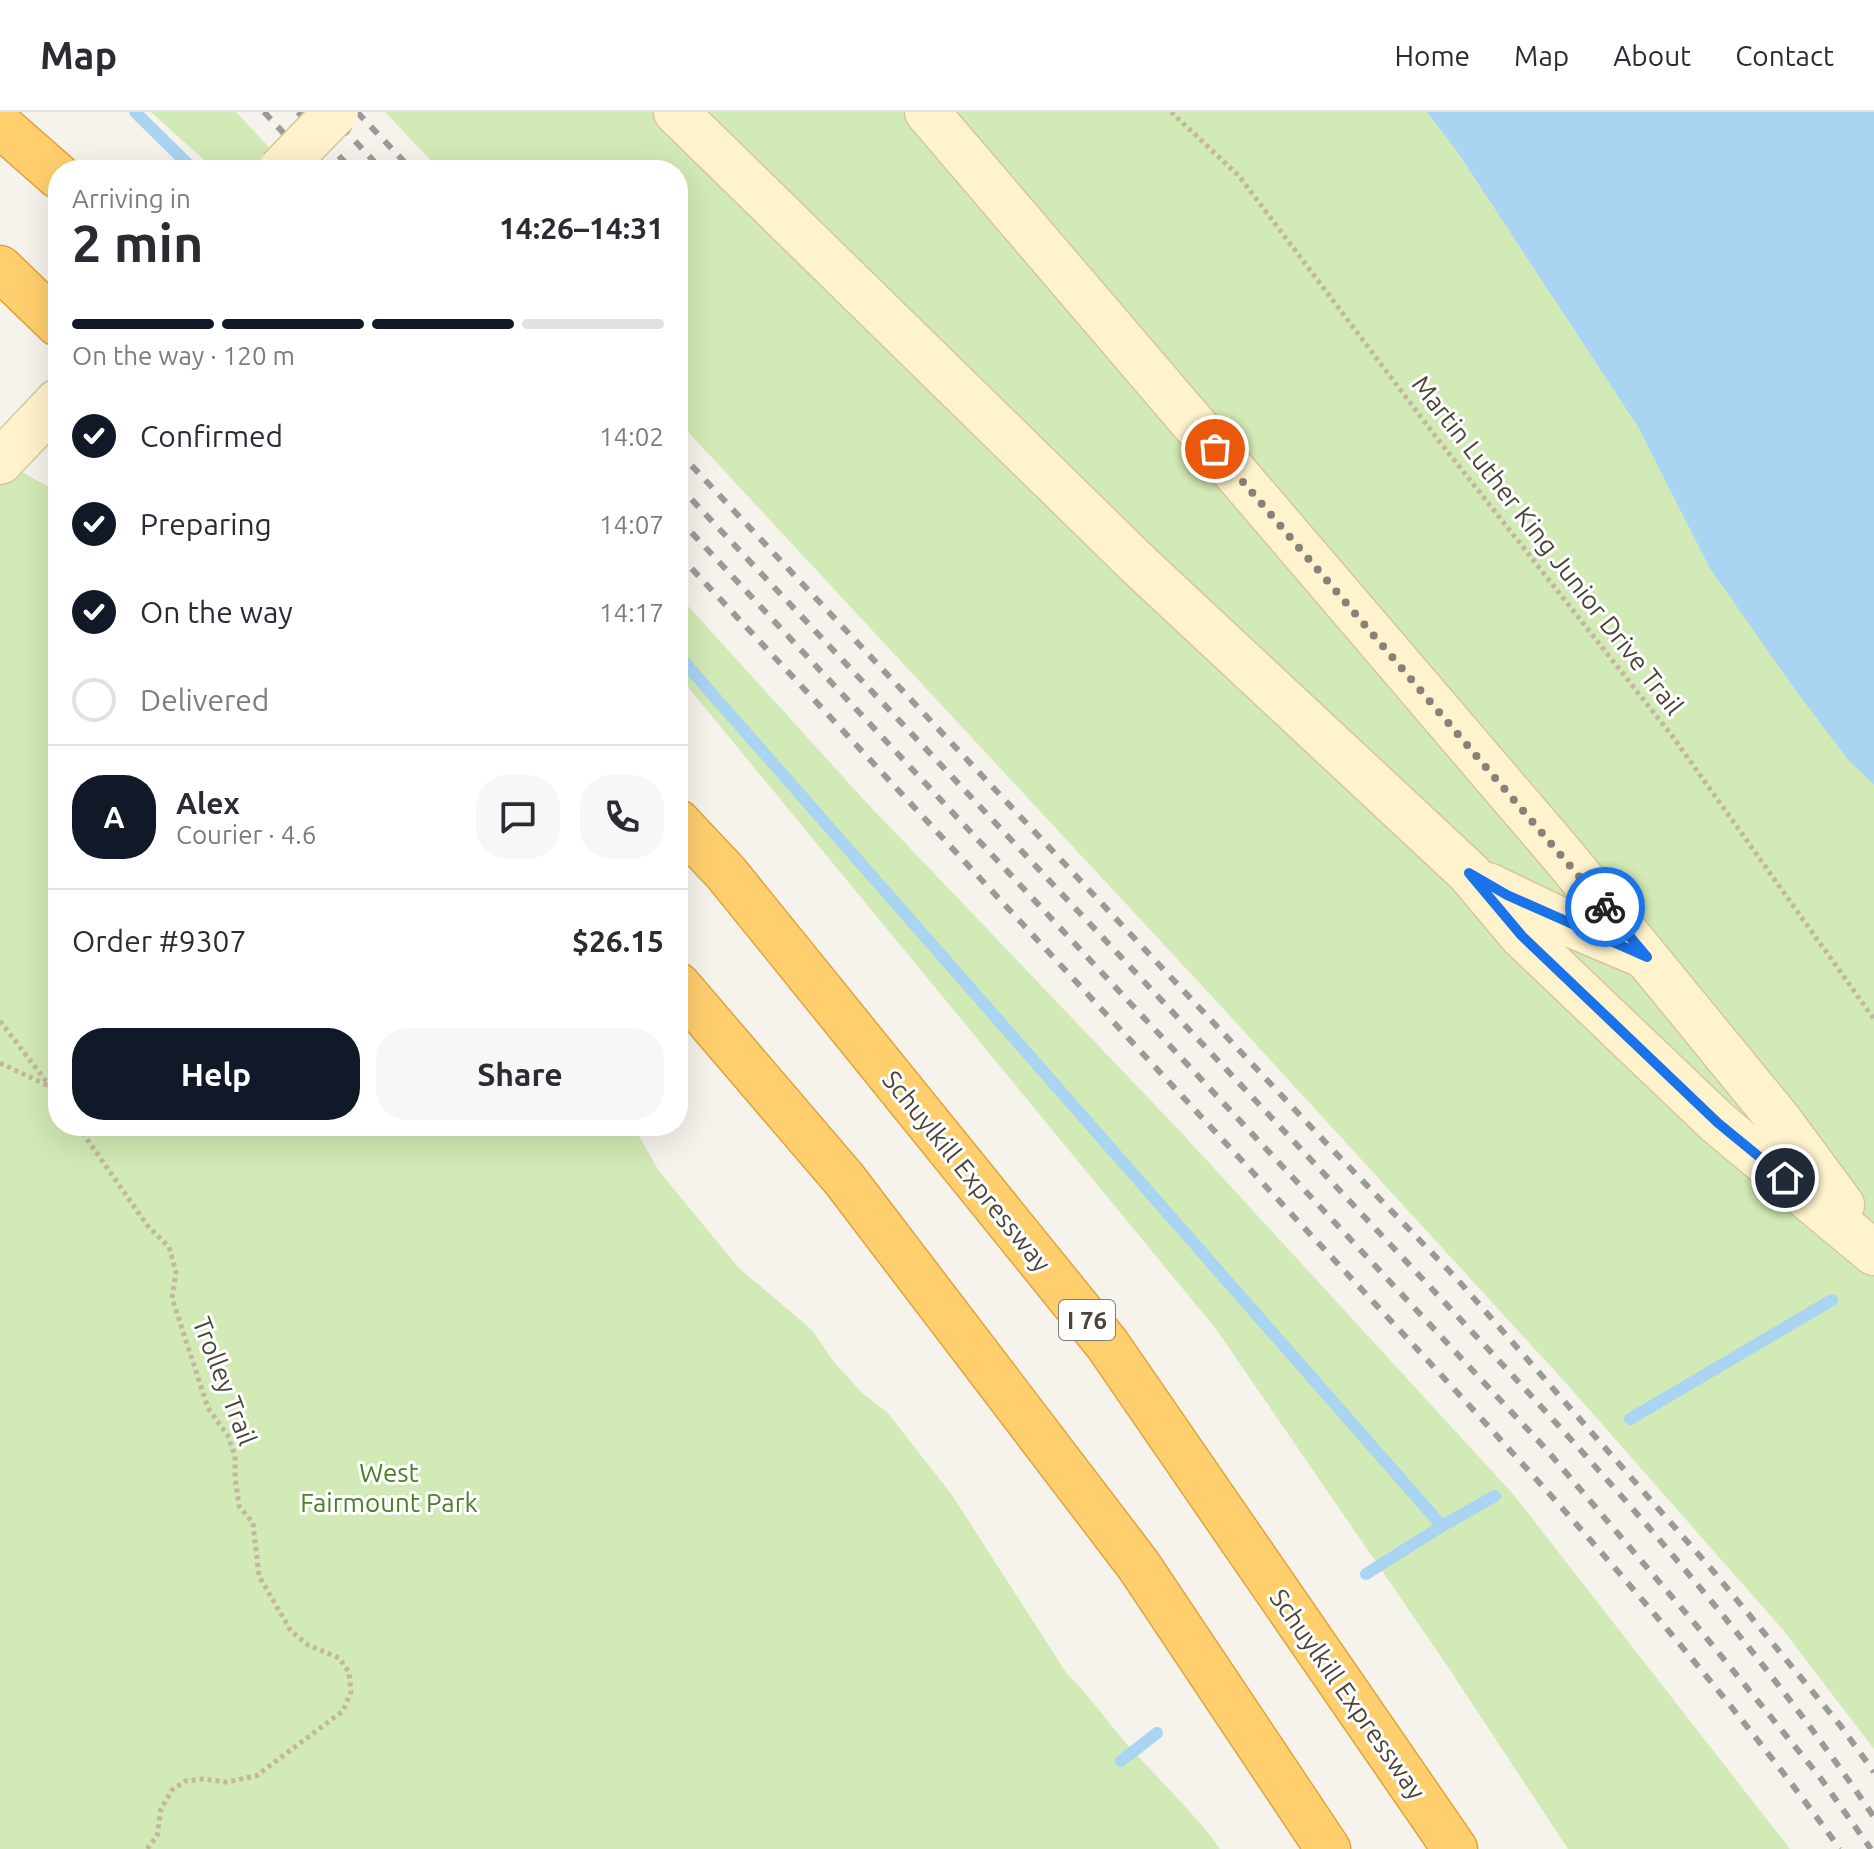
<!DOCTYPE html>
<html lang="en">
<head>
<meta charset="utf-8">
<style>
	:root { --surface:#fff; --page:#f7f7f7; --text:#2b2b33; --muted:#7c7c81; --line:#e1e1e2; --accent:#111827 }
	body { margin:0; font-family:Ubuntu,sans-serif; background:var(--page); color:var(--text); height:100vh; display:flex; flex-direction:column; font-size:30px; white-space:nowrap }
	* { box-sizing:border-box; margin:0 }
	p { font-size:26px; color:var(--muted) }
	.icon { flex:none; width:44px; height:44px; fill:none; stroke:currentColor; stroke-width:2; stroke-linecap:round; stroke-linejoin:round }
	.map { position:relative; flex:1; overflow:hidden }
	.sheet { position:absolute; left:48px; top:48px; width:640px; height:976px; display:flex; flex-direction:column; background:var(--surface); border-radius:32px; box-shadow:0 8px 32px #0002 }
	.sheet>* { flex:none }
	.pin { position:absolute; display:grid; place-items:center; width:68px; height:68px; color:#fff; margin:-34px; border:4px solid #fff; border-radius:50%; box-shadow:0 2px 8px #0007 }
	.courier { position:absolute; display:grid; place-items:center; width:80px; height:80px; margin:-40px; border:6px solid #1a73e8; border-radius:50%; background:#fff; color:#222; box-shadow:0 2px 10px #0007 }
	.head em { font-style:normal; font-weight:600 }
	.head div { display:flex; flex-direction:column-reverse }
	.head { display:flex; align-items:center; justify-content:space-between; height:136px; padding:0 24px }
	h1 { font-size:52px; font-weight:600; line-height:60px }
	.bar { display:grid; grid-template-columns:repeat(4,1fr); gap:12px 8px; align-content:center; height:96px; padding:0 24px }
	.bar i { height:10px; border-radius:6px; background:var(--line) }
	.bar .on { background:var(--accent) }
	.bar p { grid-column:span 4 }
	.line { display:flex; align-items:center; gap:20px; padding:0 24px; border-top:2px solid var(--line) }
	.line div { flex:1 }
	.round { display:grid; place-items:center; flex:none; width:84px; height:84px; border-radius:32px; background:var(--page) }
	ol { padding:0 24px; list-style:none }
	li { display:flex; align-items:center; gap:24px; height:88px }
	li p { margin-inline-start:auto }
	li .icon { padding:8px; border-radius:50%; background:var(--accent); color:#fff; stroke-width:4 }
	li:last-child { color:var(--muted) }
	li i { width:44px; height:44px; border:4px solid var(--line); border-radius:50% }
	.button { display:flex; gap:16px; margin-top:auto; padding:16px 24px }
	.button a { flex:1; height:92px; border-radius:32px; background:var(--accent); color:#fff; font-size:32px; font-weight:600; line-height:92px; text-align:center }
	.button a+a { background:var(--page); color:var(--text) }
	header { display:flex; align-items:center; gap:48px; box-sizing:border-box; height:112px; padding:0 40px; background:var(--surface); border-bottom:2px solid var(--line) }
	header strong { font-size:38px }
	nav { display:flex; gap:44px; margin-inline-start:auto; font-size:28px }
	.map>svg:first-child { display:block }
</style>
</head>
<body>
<header>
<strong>Map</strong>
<nav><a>Home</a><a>Map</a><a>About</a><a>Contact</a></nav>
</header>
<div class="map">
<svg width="1874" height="1737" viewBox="0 0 1874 1737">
	<rect width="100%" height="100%" fill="#f6f3ec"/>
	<g fill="#d2eab5">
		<polygon points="151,0 236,0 290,58 215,58"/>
		<polygon points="385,0 1427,0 1458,41 1638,315 1709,455 1849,649 1874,673 1874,1637 1783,1518 1565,1270 1219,892 678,309 678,58 440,58"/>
		<path d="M 0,348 L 49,375 L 58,384 L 58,1014 L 633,1014 L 659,1059 L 739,1156 L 812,1218 L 833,1249 L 863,1282 L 887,1300 L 952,1383 L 1067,1562 C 1093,1587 1112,1617 1137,1643 C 1165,1674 1196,1703 1220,1737 L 0,1737 Z"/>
		<polygon points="678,483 865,689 1178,1017 1513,1382 1790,1737 1568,1737 1446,1552 1216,1217 678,563"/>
	</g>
	<polygon fill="#a9d4f2" points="1427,0 1874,0 1874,673 1849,649 1791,572 1709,455 1638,315 1458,41"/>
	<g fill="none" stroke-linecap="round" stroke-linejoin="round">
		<g stroke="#a9d4f2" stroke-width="12">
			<polyline points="135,0 194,58"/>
			<polyline points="678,543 1442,1414 1495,1384"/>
			<polyline points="1630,1307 1832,1188"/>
			<polyline points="1366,1462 1442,1414"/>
			<polyline points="1121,1649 1157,1621"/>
		</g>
		<g stroke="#d6c79b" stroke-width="47">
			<g id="secondary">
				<polyline points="676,0 1138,452 1469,761 1522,824 1718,1011 1874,1141"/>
				<polyline points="927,0 1564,745 1780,1009 1842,1093"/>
				<polyline points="0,350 58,289"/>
				<polyline points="1488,773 1569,812 1640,842"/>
			</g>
		</g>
		<g stroke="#e0a43c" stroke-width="47">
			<g id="motorway">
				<polyline points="0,13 58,64"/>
				<polyline points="0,156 58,212"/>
				<polyline points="678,710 726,761 1107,1232 1455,1737"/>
				<polyline points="678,873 844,1067 1139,1454 1328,1737"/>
			</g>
		</g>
		<g stroke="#c4b79f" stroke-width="5" stroke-dasharray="4 4" stroke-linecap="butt">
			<polyline points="1171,0 1239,64 1436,325 1673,625 1874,907"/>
			<polyline points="0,909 58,985"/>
			<polyline points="0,951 51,975"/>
			<polyline points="78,1014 147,1113 169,1135 176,1160 172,1186 208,1296 228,1324 235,1344 235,1365 239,1394 253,1411 259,1464 291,1519 308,1533 339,1546 349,1560 351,1580 343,1599 256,1664 226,1670 203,1667 185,1669 172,1678 161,1697 157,1724 147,1737"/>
		</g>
		<use href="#secondary" stroke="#fff3cd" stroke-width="44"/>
		<use href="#motorway" stroke="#ffcf6e" stroke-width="44"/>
		<g stroke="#9a9a9a" stroke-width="6" stroke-dasharray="10 10" stroke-linecap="butt">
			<polyline points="264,0 318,58"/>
			<polyline points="298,0 352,58"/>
			<polyline points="328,0 382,58"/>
			<polyline points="357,0 412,58"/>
			<polyline points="678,339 1327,1032 1457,1167 1713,1459 1840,1613 1874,1660"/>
			<path d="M 678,373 C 900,609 1122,846 1343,1082 C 1529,1281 1721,1479 1874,1705"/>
			<polyline points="678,406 1545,1336 1696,1513 1819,1664 1871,1737"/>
			<path d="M 678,442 C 885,663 1091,886 1297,1108 C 1486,1311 1677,1512 1840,1737"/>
		</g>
		<g stroke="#d6c79b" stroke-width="47" stroke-linecap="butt">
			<polyline id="secondary-bridge" points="280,58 336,0"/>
		</g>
		<use href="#secondary-bridge" stroke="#fff3cd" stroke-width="44"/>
	</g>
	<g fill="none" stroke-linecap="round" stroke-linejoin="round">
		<polyline stroke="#878178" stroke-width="8" stroke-dasharray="0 14.4" points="1215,337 1605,795"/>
		<polyline stroke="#1a73e8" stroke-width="10" points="1605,795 1647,845 1507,783 1469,761 1522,824 1718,1011 1785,1066"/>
	</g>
	<g text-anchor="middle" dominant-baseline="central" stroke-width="6" stroke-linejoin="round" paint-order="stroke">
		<rect fill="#fff" stroke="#817c74" stroke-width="2" x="1059" y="1188" width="56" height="40" rx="6"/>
		<g font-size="24" font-weight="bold" fill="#4b4439">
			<text x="1087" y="1208">I 76</text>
		</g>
		<g font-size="26" fill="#4b4439" stroke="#fff">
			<text transform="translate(1548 433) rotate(52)">Martin Luther King Junior Drive Trail</text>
			<text transform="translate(967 1059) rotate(51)">Schuylkill Expressway</text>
			<text transform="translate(225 1269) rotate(69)">Trolley Trail</text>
			<text transform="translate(1348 1582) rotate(55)">Schuylkill Expressway</text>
		</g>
		<g font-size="26" fill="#4a7f2a" stroke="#fff">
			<text x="389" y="1360">West<tspan x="389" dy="30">Fairmount Park</tspan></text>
		</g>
	</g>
</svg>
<div class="pin" style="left:1215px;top:337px;background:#ea580c"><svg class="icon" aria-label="bag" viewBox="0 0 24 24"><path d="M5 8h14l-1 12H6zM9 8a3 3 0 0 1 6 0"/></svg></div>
<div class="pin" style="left:1785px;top:1066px;background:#1f2937"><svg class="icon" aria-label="home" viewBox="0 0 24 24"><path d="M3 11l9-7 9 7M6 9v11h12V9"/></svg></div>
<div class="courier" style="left:1605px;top:795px"><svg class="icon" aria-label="bike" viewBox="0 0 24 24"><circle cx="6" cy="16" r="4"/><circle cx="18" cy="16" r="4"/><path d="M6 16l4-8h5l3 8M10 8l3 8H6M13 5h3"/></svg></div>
<section class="sheet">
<div class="head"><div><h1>2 min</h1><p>Arriving in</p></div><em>14:26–14:31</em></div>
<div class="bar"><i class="on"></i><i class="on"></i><i class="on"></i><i></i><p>On the way · 120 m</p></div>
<ol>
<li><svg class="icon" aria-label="check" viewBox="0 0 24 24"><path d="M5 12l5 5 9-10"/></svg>Confirmed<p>14:02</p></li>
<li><svg class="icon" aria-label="check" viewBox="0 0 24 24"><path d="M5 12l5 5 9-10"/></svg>Preparing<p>14:07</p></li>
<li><svg class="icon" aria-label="check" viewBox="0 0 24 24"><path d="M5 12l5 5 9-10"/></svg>On the way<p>14:17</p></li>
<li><i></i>Delivered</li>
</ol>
<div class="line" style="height:144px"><b class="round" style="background:var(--accent);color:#fff">A</b><div><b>Alex</b><p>Courier · 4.6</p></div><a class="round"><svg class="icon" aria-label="chat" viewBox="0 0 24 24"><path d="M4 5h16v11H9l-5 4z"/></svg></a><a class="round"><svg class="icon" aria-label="phone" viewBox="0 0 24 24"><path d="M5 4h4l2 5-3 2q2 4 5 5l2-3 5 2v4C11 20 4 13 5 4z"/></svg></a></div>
<div class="line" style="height:104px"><div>Order #9307</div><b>$26.15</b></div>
<div class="button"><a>Help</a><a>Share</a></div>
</section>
</div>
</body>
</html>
